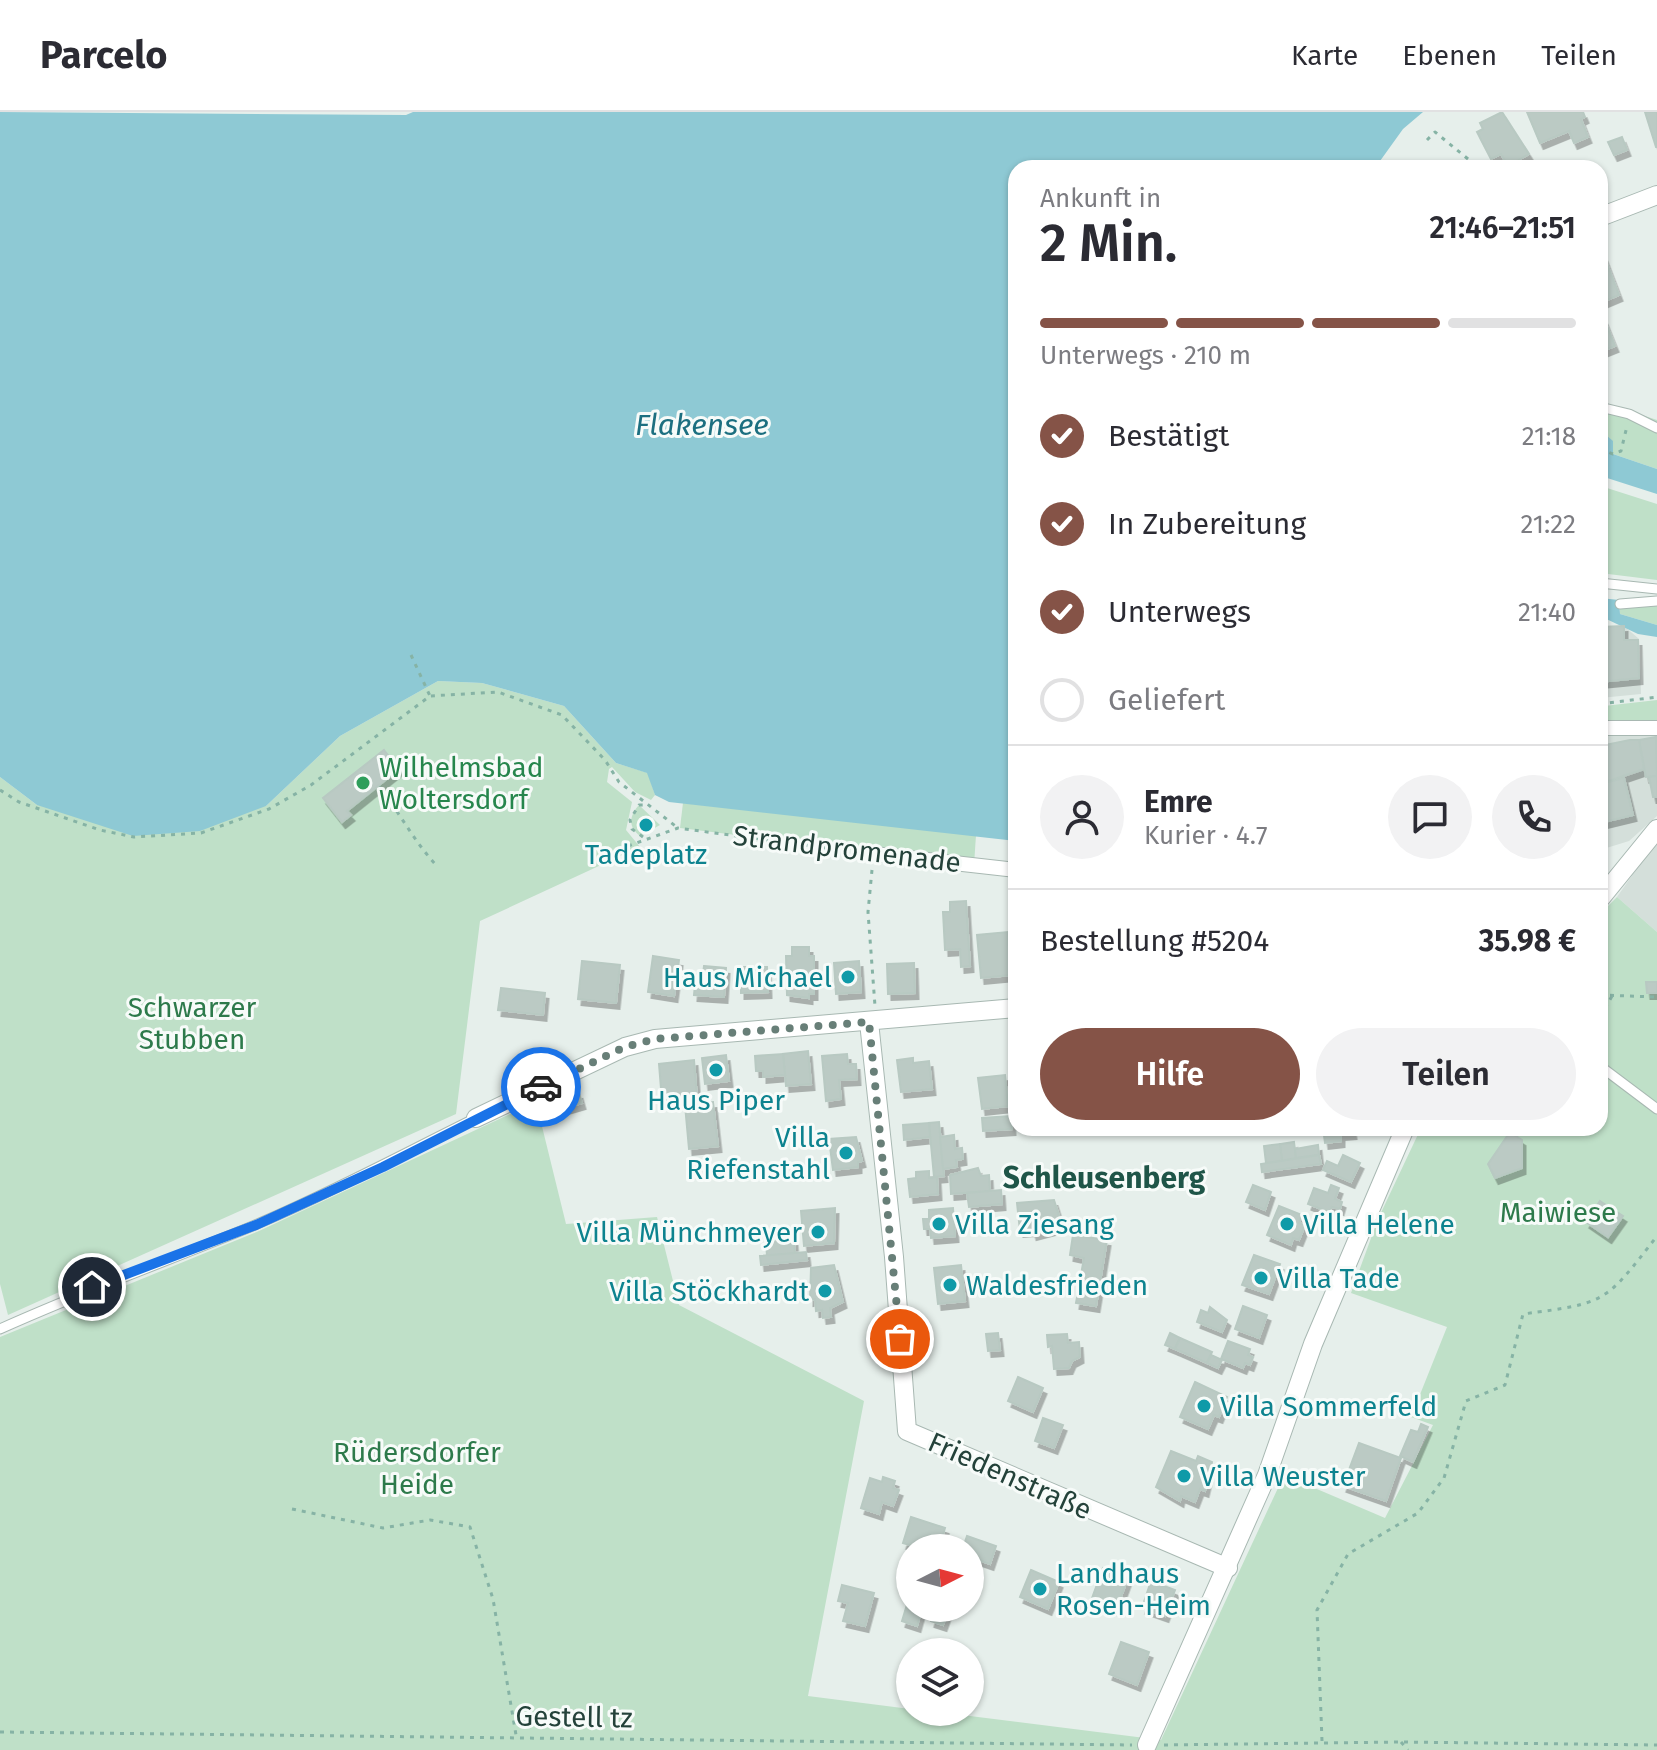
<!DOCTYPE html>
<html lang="de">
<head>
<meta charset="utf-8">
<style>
	:root { --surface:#fff; --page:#f2f2f3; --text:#2b2b33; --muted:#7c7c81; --line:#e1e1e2; --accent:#855347 }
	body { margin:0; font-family:"Fira Sans",sans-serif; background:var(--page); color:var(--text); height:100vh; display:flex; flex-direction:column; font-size:30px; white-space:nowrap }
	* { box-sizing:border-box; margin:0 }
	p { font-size:26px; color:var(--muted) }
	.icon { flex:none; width:44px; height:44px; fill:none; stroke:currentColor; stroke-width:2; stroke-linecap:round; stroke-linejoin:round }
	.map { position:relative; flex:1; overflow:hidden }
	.details { position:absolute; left:1008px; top:48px; width:600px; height:976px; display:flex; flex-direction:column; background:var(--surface); border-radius:24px; box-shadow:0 2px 6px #0004 }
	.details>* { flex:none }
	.needle { width:52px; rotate:84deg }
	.controls { position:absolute; left:896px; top:1422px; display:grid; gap:16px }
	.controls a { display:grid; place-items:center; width:88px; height:88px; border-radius:50%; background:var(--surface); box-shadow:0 2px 6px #0004; font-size:40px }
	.pin { position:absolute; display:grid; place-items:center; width:68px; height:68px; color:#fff; margin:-34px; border:4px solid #fff; border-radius:50%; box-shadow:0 2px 8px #0007 }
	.courier { position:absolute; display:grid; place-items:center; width:80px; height:80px; margin:-40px; border:6px solid #1a73e8; border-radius:50%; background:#fff; color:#222; box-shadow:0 2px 10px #0007 }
	.headline em { font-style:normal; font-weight:600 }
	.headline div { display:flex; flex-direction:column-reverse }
	.headline { display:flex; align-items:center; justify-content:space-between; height:136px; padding:0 32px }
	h1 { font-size:52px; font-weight:600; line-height:60px }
	.bar { display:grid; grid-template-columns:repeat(4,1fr); gap:12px 8px; align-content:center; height:96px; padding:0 32px }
	.bar i { height:10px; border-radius:6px; background:var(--line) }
	.bar .current { background:var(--accent) }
	.bar p { grid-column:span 4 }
	.line { display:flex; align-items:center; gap:20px; padding:0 32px; border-top:2px solid var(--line) }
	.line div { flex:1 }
	.round { display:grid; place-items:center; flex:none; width:84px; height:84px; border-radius:42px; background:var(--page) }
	ol { padding:0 32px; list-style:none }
	li { display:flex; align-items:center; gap:24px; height:88px }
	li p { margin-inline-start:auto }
	li .icon { padding:8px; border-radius:50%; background:var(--accent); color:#fff; stroke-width:4 }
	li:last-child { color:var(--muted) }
	li i { width:44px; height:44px; border:4px solid var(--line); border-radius:50% }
	.button { display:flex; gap:16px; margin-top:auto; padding:16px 32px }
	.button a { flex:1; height:92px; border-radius:48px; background:var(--accent); color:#fff; font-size:32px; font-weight:600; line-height:92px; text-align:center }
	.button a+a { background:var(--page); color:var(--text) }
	header { display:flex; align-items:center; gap:48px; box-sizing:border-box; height:112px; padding:0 40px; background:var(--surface); border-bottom:2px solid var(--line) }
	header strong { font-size:38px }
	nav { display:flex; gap:44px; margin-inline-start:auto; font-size:28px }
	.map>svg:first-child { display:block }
</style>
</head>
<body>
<header>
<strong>Parcelo</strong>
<nav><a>Karte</a><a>Ebenen</a><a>Teilen</a></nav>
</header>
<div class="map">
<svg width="1657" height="1638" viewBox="0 0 1657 1638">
	<defs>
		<filter id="shadow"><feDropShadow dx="3.5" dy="6" stdDeviation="0" flood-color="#0004"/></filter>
	</defs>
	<rect width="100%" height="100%" fill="#e6efeb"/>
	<g fill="#d4dfda">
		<polygon points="1624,514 1639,527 1641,582 1600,586 1600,515"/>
		<polygon points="1624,620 1626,624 1657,621 1657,704 1629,729 1600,738 1600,622"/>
		<polygon points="1657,728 1657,820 1617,785"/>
	</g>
	<g fill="#bfe0c8">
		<polygon points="1600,289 1657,308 1657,357 1613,342 1600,318"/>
		<polygon points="1607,376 1657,392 1657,468 1600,461 1600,378"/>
		<polygon points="1657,493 1657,513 1620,502 1620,494"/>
		<polygon points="438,569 482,571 564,594 616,651 648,661 655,683 651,688 635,680 612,655 609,657 607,670 632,690 626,718 640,735 480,809 456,1002 8,1203 0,1172 0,665 37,693 266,694 340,624"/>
		<polygon points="1657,588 1657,609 1604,608 1604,594"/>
		<polygon points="683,691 976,723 974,753 680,716"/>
		<path d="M 639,693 L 660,713 L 640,724 C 628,715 629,704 639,693 Z"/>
		<polygon points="1617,785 1657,820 1657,1638 0,1638 0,1225 259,1119 536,990 566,1112 657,1105 679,1193 864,1289 808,1584 910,1597 910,1600 938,1600 1161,1628 1284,1363 1385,1406 1433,1313 1411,1305 1447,1215 1351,1181 1378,1107 1421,1016 1600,1016 1600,802"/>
	</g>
	<g fill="#8ec9d4">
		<polygon points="0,0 406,3 413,0 1423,0 1403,17 1375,56 1016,56 1016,729 669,690 655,683 647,661 616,651 564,594 482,571 438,569 340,624 266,694 200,719 133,724 37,693 0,665"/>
		<polygon points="1600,318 1613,329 1613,342 1657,357 1657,382 1604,365 1600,374"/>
		<polygon points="1600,486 1619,488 1620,502 1657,513 1657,525 1638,522 1600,504"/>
	</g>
	<g fill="#bbcac4" stroke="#b8c9c2" stroke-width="2" filter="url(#shadow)">
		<polygon points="1502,0 1529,42 1508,54 1501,42 1491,47 1477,20 1483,17 1480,11"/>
		<polygon points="1527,0 1583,0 1585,5 1581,7 1588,25 1574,31 1569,19 1540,31"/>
		<polygon points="1645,0 1657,0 1657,35 1656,35"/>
		<polygon points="1622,25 1627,38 1614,43 1608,30"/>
		<polygon points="1604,144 1619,183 1600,191 1600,146"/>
		<polygon points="1604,207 1615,234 1600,240 1600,209"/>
		<polygon points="1624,514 1624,528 1638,528 1639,566 1600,570 1600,515"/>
		<polygon points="1656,625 1657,664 1646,665 1639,628"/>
		<polygon points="1630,628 1639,628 1644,657 1600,672 1600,634"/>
		<polygon points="384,638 399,657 347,699 351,703 342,710 323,686"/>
		<polygon points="1657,664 1657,685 1653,685 1649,665"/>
		<polygon points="1624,666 1633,703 1600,711 1600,672"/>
		<polygon points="966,789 970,854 961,855 960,837 945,838 943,800 950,800 950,790"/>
		<polygon points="1008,820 1011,863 981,866 977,823"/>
		<polygon points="792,835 809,835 809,844 814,844 814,882 809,882 809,886 787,883 786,844 792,844"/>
		<polygon points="653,844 679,848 674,884 648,880"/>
		<polygon points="582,849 620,853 616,891 578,887"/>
		<polygon points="859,849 861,880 836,882 834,851"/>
		<polygon points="914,851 915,881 888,882 887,852"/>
		<polygon points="704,854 726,856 724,885 694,883 696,862 703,862"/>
		<polygon points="741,855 767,855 768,880 741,881"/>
		<polygon points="1646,870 1657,870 1657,881 1647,881"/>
		<polygon points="501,876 545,881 543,903 498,898"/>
		<polygon points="808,939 811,972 786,974 783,942"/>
		<polygon points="783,942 785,963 763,965 763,959 756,959 755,944"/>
		<polygon points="847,942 848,952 856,952 857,967 839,968 841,987 826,989 822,944"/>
		<polygon points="726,943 729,969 705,972 702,946"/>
		<polygon points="913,946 913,951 929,949 932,977 901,980 897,948"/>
		<polygon points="694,948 697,986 662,989 659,952"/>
		<polygon points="1005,963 1008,994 982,997 978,966"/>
		<polygon points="579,981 582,991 565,996 562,986"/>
		<polygon points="713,990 718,1034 689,1037 685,993"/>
		<polygon points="1011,1004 1012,1017 983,1019 982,1006"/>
		<polygon points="939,1010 944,1064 934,1065 929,1011"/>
		<polygon points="929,1011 930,1025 904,1028 903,1013"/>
		<polygon points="1323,1016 1352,1016 1353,1021 1341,1022 1341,1029 1325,1031"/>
		<polygon points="1510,1020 1522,1028 1522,1056 1495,1066 1488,1052"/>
		<polygon points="954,1023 955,1037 962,1036 963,1047 956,1048 957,1055 943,1057 940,1025"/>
		<polygon points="856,1025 862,1049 858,1050 858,1055 833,1058 829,1027"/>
		<polygon points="1294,1030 1296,1046 1282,1049 1280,1032"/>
		<polygon points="1280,1032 1282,1049 1266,1051 1264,1034"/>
		<polygon points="1318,1033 1319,1043 1296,1046 1295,1037"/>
		<polygon points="1319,1043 1321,1052 1262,1060 1261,1052"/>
		<polygon points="1343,1043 1360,1051 1351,1070 1323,1058 1327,1049 1338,1054"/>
		<polygon points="978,1056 981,1064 989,1063 990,1079 951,1082 950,1063"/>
		<polygon points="929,1059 929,1066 937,1065 938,1082 910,1085 908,1067 916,1066 916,1060"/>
		<polygon points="1253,1073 1271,1080 1265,1098 1246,1090"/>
		<polygon points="1331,1073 1339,1076 1335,1087 1342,1090 1340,1097 1332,1095 1329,1100 1308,1092 1314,1076 1328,1081"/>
		<polygon points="1001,1078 1002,1092 969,1095 967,1081"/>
		<polygon points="1054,1088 1061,1110 1055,1110 1056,1116 1033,1122 1032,1118 1020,1119 1017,1091"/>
		<polygon points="1600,1089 1623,1104 1608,1125 1586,1110"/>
		<polygon points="1279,1094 1302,1103 1299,1111 1305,1113 1299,1128 1293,1126 1291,1133 1267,1123"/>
		<polygon points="835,1096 834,1131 804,1134 801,1099"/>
		<polygon points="953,1096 955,1124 931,1126 930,1117 924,1117 923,1107 929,1107 929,1098"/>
		<polygon points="1073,1123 1107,1128 1096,1194 1076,1191 1084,1146 1070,1143"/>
		<polygon points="794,1128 795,1141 767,1144 766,1130"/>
		<polygon points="806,1140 807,1148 761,1153 760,1144"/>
		<polygon points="1254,1143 1280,1152 1269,1182 1242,1173"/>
		<polygon points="834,1153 843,1190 830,1196 831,1205 823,1206 822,1198 816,1199 815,1187 810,1188 811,1156"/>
		<polygon points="961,1153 965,1189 938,1192 934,1156"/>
		<polygon points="1243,1194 1267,1203 1259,1226 1235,1217"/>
		<polygon points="1210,1195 1227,1208 1222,1220 1197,1210 1201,1198 1208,1201"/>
		<polygon points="998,1221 1000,1238 988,1239 986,1222"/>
		<polygon points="1170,1221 1180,1226 1175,1237 1165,1233"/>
		<polygon points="1067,1222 1068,1231 1079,1230 1080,1245 1072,1249 1069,1256 1054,1257 1052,1234 1048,1235 1047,1223"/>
		<polygon points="1180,1226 1212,1240 1207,1251 1175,1237"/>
		<polygon points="1228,1229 1250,1237 1248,1243 1253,1245 1250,1253 1245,1251 1243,1256 1221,1247"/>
		<polygon points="1211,1243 1222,1248 1218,1256 1207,1251"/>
		<polygon points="1018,1265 1043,1276 1033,1300 1008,1289"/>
		<polygon points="1195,1270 1227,1285 1219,1305 1214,1303 1208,1317 1180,1305"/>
		<polygon points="1043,1306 1063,1313 1054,1336 1035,1329"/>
		<polygon points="1421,1312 1428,1315 1413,1350 1400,1344 1411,1318 1418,1320"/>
		<polygon points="1359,1331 1401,1346 1386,1389 1343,1374"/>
		<polygon points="1171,1339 1196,1349 1198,1344 1212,1350 1205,1379 1200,1377 1195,1390 1181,1384 1180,1389 1156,1375"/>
		<polygon points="883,1365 895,1369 893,1376 899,1378 893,1394 882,1390 879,1402 861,1396 870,1366 882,1370"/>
		<polygon points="911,1405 945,1416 939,1436 920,1436 903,1431"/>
		<polygon points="967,1424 996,1434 990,1452 970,1445 970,1436 963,1436"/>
		<polygon points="1103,1456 1128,1466 1116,1498 1091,1489"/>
		<polygon points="1031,1458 1059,1470 1048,1497 1020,1485"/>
		<polygon points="1151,1469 1175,1478 1165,1504 1142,1496"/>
		<polygon points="842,1473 874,1481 865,1514 843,1509 848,1491 838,1489"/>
		<polygon points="908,1489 910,1496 922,1496 917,1514 902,1509"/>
		<polygon points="935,1496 949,1496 943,1513 931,1509"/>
		<polygon points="1121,1530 1149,1540 1137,1573 1109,1562"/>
	</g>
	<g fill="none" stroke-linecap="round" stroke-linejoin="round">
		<g stroke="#a8b8b2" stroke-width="11">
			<g id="service">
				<polyline points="1600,295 1629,302 1657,316"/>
				<polyline points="1600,471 1657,477"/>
				<polyline points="1620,492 1657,489"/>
				<polyline points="1600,954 1657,997"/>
				<path d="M 0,1217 C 84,1179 170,1148 255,1113 C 331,1081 403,1042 476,1006"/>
			</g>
		</g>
		<g stroke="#a8b8b2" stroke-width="16">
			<g id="pedestrian">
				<polyline points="1600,616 1657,616"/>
				<polyline points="874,742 1016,758"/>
			</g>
		</g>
		<g stroke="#a8b8b2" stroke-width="20">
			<g id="minor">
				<polyline points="1600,105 1657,83"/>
				<polyline points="1600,787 1657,717"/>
				<polyline points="869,910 894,1145 907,1319 1228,1456"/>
				<polyline points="476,1006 625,935 655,927 1016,896"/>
				<polyline points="1147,1633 1267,1363 1313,1232 1405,1016"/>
			</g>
		</g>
		<g stroke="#86b3a5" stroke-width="3" stroke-dasharray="4 6" stroke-linecap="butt">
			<polyline points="1427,28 1435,20 1479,56"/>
			<polyline points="1600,337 1613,342 1621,339 1627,314"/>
			<polyline points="1600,365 1604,365"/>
			<polyline points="411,543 430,584"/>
			<polyline points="1600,592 1657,585"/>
			<path d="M 379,675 C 401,702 414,730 438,755"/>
			<polyline points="0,678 19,690 100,718 134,725 201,721 269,697 311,673 430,584 498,580 562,603 605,648 619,670 678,716"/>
			<polyline points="643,725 632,717 630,708 639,693 647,693"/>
			<polyline points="628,734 678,716 862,741"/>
			<polyline points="872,758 868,800 875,894"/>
			<polyline points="1600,883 1657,885"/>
			<polyline points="1600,905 1612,884"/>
			<polyline points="292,1397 383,1416 430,1408 470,1415 493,1487 516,1623"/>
			<polyline points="0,1620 1132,1633"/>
			<path d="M 1322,1629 L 1317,1498 L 1348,1442 L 1418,1401 L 1444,1366 L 1466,1289 L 1505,1273 L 1523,1202 C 1607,1191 1605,1191 1657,1124"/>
			<polyline points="1401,1630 1408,1638"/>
			<polyline points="1164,1633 1401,1630 1657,1633"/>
		</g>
		<use href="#service" stroke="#fff" stroke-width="9"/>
		<use href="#pedestrian" stroke="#fff" stroke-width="14"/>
		<use href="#minor" stroke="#fff" stroke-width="18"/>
	</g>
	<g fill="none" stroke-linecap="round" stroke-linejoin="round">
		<polyline stroke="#687f78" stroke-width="8" stroke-dasharray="0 14.4" points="541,975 625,935 655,927 869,910 900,1227"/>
		<polyline stroke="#1a73e8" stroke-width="10" points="92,1175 256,1113 383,1055 541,975"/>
	</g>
	<circle fill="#2e9e5b" stroke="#f7fbf9" stroke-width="3" cx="363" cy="671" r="8"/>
	<g fill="#0f9aa8" stroke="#f7fbf9" stroke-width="3">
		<circle cx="646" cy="713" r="8"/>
		<circle cx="848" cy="865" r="8"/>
		<circle cx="716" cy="958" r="8"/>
		<circle cx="846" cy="1041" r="8"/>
		<circle cx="939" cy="1112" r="8"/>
		<circle cx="1287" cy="1112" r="8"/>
		<circle cx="818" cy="1120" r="8"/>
		<circle cx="1261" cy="1166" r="8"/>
		<circle cx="950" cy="1173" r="8"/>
		<circle cx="825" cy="1179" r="8"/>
		<circle cx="1204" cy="1294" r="8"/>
		<circle cx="1184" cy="1364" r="8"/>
		<circle cx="1040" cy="1477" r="8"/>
	</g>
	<g text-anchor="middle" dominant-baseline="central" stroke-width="6" stroke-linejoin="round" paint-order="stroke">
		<g font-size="28" fill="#27864d" stroke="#f7fbf9" text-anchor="start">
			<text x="379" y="655">Wilhelmsbad<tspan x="379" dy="32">Woltersdorf</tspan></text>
		</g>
		<g font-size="28" fill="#24423a" stroke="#f7fbf9">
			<text transform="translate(847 737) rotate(7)">Strandpromenade</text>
			<text transform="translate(1010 1364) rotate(24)">Friedenstraße</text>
			<text transform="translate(574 1605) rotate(1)">Gestell tz</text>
		</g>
		<g font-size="28" fill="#0d838f" stroke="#f7fbf9" text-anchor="start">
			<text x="646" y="742" text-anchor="middle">Tadeplatz</text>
			<text x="832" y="865" text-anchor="end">Haus Michael</text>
			<text x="716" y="988" text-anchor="middle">Haus Piper</text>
			<text x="830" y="1025" text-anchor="end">Villa<tspan x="830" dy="32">Riefenstahl</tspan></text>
			<text x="955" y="1112">Villa Ziesang</text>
			<text x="1303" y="1112">Villa Helene</text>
			<text x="802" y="1120" text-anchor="end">Villa Münchmeyer</text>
			<text x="1277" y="1166">Villa Tade</text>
			<text x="966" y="1173">Waldesfrieden</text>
			<text x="809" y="1179" text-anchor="end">Villa Stöckhardt</text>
			<text x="1220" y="1294">Villa Sommerfeld</text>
			<text x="1200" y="1364">Villa Weuster</text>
			<text x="1056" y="1461">Landhaus<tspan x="1056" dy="32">Rosen-Heim</tspan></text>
		</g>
		<g font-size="28" fill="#2d7a4b" stroke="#f7fbf9">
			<text x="192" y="895">Schwarzer<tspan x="192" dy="32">Stubben</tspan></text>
			<text x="1558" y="1100">Maiwiese</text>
			<text x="417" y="1340">Rüdersdorfer<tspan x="417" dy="32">Heide</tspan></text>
		</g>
		<g font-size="30" font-style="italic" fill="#1c6f80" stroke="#f7fbf9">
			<text x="702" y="313">Flakensee</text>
		</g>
		<g font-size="30" font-weight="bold" fill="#1f5548" stroke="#f7fbf9">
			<text x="1104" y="1066">Schleusenberg</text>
		</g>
	</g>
</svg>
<div class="controls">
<a><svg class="needle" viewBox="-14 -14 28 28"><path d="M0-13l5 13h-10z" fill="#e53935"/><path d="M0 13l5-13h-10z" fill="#7c7c81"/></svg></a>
<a><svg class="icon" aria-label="layers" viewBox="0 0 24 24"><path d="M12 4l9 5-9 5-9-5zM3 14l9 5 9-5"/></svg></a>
</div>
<div class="pin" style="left:900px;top:1227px;background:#ea580c"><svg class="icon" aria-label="bag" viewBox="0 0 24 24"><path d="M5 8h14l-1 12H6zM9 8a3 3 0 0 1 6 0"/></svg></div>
<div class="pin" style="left:92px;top:1175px;background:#1f2937"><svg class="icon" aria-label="home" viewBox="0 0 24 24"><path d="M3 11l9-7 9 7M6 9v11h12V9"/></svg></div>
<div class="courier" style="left:541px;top:975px"><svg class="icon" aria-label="car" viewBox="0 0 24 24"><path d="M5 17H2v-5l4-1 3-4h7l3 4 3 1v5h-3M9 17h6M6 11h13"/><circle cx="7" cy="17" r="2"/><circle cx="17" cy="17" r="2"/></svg></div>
<section class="details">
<div class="headline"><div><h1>2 Min.</h1><p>Ankunft in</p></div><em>21:46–21:51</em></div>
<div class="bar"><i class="current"></i><i class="current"></i><i class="current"></i><i></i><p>Unterwegs · 210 m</p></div>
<ol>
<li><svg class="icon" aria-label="check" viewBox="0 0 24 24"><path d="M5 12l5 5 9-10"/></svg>Bestätigt<p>21:18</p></li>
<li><svg class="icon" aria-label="check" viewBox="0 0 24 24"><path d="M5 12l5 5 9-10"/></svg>In Zubereitung<p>21:22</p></li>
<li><svg class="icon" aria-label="check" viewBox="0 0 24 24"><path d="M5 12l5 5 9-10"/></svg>Unterwegs<p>21:40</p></li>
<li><i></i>Geliefert</li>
</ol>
<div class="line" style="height:144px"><a class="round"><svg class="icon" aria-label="person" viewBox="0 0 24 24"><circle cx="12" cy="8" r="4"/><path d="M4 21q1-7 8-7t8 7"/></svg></a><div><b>Emre</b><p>Kurier · 4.7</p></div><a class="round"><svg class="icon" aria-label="chat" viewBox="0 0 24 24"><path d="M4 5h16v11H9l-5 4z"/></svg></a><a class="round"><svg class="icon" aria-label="phone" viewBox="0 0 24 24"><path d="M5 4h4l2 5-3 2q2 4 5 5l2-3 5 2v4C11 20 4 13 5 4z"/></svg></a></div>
<div class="line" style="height:104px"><div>Bestellung #5204</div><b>35.98 €</b></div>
<div class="button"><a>Hilfe</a><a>Teilen</a></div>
</section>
</div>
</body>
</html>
